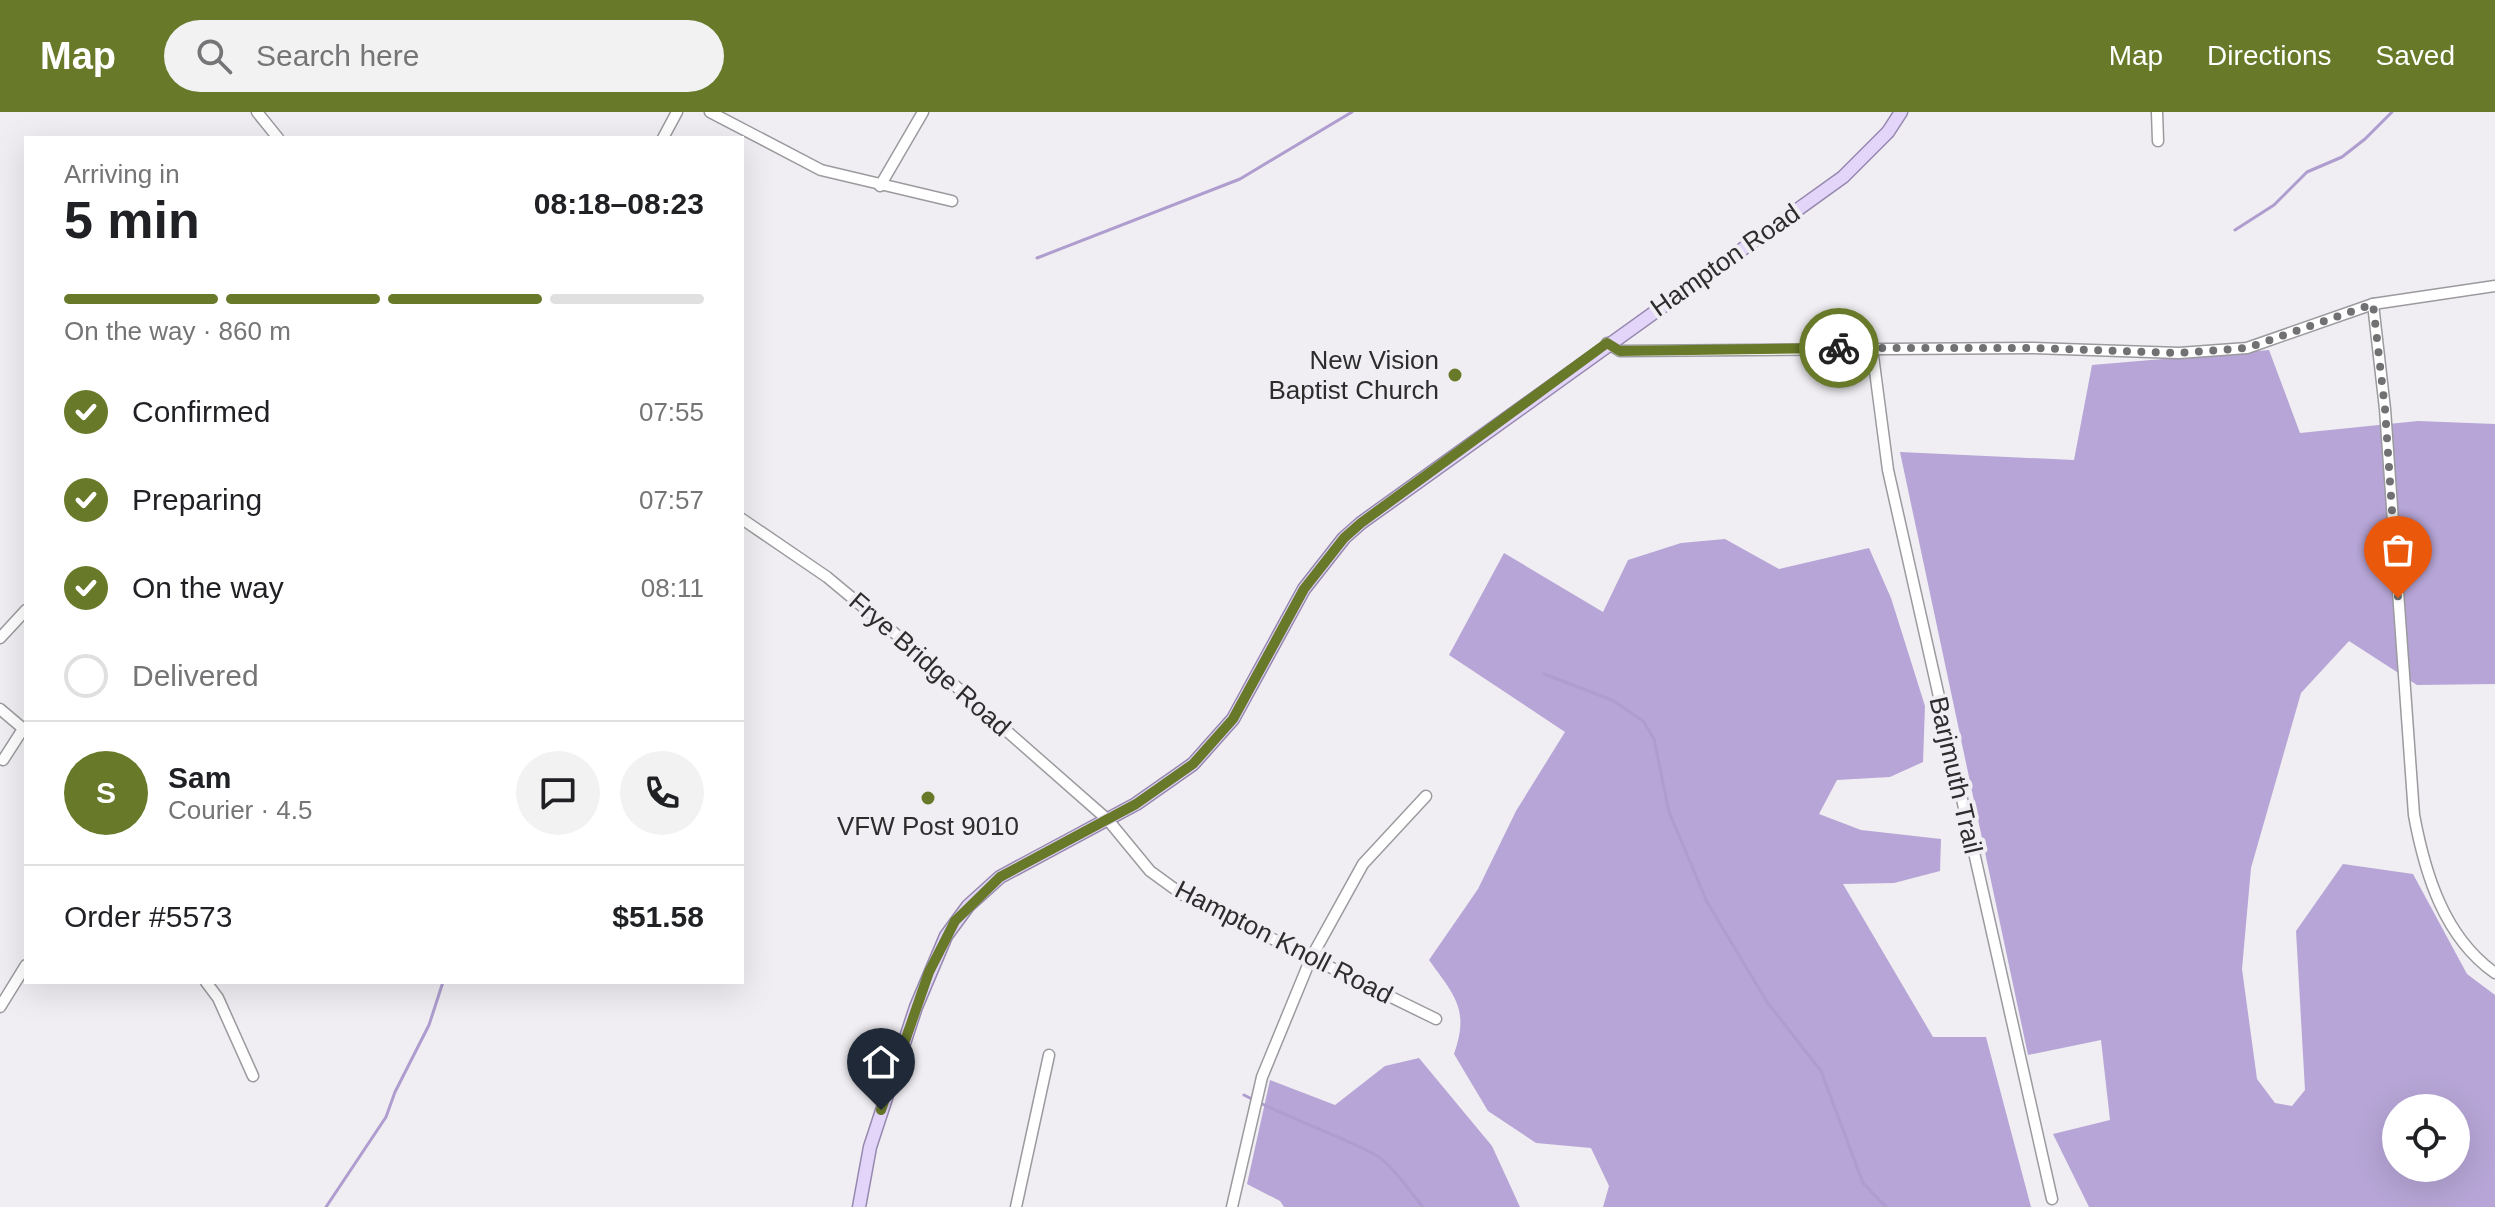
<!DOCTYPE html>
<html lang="en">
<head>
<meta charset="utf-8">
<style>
	:root { --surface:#fff; --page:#f2f2f2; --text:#202124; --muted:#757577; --line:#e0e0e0; --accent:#687a29 }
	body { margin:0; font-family:Arial,sans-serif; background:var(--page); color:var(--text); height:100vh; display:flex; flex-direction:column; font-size:30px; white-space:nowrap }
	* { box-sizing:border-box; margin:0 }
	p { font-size:26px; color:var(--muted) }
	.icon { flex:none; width:44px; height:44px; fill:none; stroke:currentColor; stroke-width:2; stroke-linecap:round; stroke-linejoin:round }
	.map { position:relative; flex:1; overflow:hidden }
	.drawer { position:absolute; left:24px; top:24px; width:720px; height:848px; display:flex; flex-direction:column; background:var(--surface); border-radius:0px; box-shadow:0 8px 32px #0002 }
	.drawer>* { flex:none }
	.buttons { position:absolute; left:2382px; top:982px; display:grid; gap:16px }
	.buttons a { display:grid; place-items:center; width:88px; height:88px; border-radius:50%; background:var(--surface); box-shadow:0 8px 32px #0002; font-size:40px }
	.pin { position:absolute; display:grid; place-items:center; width:68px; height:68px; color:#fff; margin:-82px -34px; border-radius:50% 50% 50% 0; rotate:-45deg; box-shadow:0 0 8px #0007 }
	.pin .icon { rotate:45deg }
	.courier { position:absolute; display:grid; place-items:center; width:80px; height:80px; margin:-40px; border:6px solid #687a29; border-radius:50%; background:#fff; color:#222; box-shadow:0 2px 10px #0007 }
	.summary em { font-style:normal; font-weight:800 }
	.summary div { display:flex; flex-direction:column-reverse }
	.summary { display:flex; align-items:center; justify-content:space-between; height:136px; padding:0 40px }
	h1 { font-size:52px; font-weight:800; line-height:60px }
	.bar { display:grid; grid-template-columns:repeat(4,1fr); gap:12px 8px; align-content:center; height:96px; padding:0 40px }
	.bar i { height:10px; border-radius:6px; background:var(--line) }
	.bar .active { background:var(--accent) }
	.bar p { grid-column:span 4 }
	.line { display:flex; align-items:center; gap:20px; padding:0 40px; border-top:2px solid var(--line) }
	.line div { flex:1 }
	.round { display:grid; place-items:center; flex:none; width:84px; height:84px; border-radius:42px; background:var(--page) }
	ol { padding:0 40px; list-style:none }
	li { display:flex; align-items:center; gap:24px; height:88px }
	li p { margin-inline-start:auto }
	li .icon { padding:8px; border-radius:50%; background:var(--accent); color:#fff; stroke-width:4 }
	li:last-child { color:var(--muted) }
	li i { width:44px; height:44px; border:4px solid var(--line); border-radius:50% }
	header { display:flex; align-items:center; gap:48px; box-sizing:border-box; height:112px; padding:0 40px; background:var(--accent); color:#fff }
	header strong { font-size:38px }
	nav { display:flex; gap:44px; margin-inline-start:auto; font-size:28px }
	.search { width:560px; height:72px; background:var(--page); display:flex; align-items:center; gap:20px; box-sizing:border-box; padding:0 28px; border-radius:44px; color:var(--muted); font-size:30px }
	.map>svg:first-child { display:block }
</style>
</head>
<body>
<header>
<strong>Map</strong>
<div class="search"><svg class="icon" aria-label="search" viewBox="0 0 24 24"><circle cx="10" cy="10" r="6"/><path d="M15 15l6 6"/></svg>Search here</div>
<nav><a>Map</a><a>Directions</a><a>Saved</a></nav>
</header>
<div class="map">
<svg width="2495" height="1095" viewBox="0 0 2495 1095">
	<rect width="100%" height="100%" fill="#f0eef2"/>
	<g fill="#b6a5d6" fill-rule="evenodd">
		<path d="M 2269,238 L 2300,321 L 2418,309 L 2495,312 L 2495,572 L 2417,573 L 2349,529 L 2301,581 L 2251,756 L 2242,857 L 2257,967 L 2275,991 L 2292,994 L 2305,978 L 2296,819 L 2343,752 L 2413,762 L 2467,862 L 2495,883 L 2495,1095 L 2089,1095 L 2053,1022 L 2110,1008 L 2101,928 L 2028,943 L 1900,340 L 2074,348 L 2092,253 ZM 2396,996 L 2456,996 L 2456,1056 L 2396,1056 Z"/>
		<path d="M 1725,427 L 1779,457 L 1869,436 L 1891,486 L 1925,594 L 1923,650 L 1890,665 L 1837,668 L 1819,702 L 1861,718 L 1941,727 L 1940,759 L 1894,771 L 1843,772 L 1933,925 L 1986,925 L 2031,1095 L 1603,1095 L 1609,1074 L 1591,1036 L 1536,1031 L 1488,999 L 1454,942 C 1470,897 1454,883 1429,848 L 1478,777 L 1516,699 L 1565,620 L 1449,543 L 1504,441 L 1603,500 L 1628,448 L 1681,431 Z"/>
		<polygon points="1419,946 1492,1034 1520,1095 1284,1095 1280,1089 1247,1072 1270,968 1335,993 1385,954"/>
	</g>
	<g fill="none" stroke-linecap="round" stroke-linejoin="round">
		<g stroke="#ae9dce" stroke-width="3">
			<polyline points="2235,118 2274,93 2307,60 2342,45 2365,27 2392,0"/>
			<polyline points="1037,146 1240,67 1352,0"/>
			<polyline points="1544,562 1612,588 1643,609 1654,627 1669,700 1707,790 1767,890 1821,959 1863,1071 1886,1095"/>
			<path d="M 1244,983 C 1286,1005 1330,1020 1372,1041 C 1391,1050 1409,1079 1423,1095"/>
			<polyline points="326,1095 386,1005 395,980 429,913 443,870"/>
		</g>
		<g stroke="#9b9a9e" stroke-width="13">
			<g id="minor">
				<polyline points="257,0 278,26"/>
				<polyline points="710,0 821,58 952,89"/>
				<polyline points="2157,0 2158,29"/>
				<polyline points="663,26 677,0"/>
				<polyline points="880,74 923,0"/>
				<path d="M 2373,192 L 2385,297 L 2414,703 C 2425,762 2444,825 2495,861"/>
				<polyline points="1607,231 1620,239 2033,236 2179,241 2247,236 2373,192 2495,174"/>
				<polyline points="1872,236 1888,358 2052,1087"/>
				<polyline points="742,407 827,465 910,534 1108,708 1150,759 1183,783 1436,907"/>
				<polyline points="0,526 26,498"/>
				<polyline points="0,597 26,619"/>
				<polyline points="3,648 23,617"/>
				<polyline points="206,870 218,886 253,964"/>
				<polyline points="0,895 26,853"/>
				<polyline points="1016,1095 1049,943"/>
				<polyline points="1232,1095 1262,965 1311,846 1363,752 1426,684"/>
			</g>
		</g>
		<g stroke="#9688af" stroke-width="15">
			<polyline id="major" points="859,1095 870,1035 916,895 946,824 968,794 1000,765 1136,692 1193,652 1233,607 1304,477 1344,426 1361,411 1843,65 1888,20 1901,0"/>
		</g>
		<use href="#minor" stroke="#fff" stroke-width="10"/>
		<use href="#major" stroke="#e2d5f9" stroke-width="12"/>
	</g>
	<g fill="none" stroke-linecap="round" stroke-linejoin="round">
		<polyline stroke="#717173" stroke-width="8" stroke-dasharray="0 14.4" points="1839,236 2033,236 2179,241 2247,236 2373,192 2385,297 2398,486"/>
		<polyline stroke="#687a29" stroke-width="10" points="881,998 929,860 955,809 1000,765 1136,692 1193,652 1233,607 1304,477 1344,426 1361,411 1607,231 1620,239 1839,236"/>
	</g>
	<g fill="#687a29" stroke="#f0eef2" stroke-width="3">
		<circle cx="1455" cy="263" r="8"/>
		<circle cx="928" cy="686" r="8"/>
	</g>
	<g text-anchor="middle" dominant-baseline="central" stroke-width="8" stroke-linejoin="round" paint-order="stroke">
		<g font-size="26" fill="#2d2d2e" stroke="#f0eef2">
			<text transform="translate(1725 148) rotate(-35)">Hampton Road</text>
			<text transform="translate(930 552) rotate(41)">Frye Bridge Road</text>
			<text transform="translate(1956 663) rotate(77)">Barjmuth Trail</text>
			<text transform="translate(1284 830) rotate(27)">Hampton Knoll Road</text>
		</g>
		<g font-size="26" fill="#2d2d2e" stroke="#f0eef2" text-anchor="end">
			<text x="1439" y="248">New Vision<tspan x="1439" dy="30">Baptist Church</tspan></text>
			<text x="928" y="714" text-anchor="middle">VFW Post 9010</text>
		</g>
	</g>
</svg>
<div class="buttons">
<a><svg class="icon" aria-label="locate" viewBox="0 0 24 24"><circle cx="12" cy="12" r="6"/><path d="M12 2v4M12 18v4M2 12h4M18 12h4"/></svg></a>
</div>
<div class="pin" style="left:2398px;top:486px;background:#ea580c"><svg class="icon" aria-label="bag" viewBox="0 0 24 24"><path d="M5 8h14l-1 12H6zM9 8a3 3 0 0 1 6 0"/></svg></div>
<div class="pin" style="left:881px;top:998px;background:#1f2937"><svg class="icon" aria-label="home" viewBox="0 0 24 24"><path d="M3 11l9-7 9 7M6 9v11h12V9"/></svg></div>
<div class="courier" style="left:1839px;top:236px"><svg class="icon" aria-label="bike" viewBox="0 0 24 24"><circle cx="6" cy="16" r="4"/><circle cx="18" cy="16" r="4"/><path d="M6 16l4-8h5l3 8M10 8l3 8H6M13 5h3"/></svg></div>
<section class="drawer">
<div class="summary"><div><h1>5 min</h1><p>Arriving in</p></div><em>08:18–08:23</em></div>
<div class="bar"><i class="active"></i><i class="active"></i><i class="active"></i><i></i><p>On the way · 860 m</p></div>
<ol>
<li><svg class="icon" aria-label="check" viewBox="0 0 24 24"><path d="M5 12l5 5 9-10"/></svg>Confirmed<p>07:55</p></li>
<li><svg class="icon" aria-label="check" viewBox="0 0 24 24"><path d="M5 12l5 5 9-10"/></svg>Preparing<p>07:57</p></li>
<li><svg class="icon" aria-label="check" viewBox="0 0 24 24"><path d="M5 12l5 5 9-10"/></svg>On the way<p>08:11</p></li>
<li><i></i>Delivered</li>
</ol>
<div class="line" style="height:144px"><b class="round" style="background:var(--accent);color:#fff">S</b><div><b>Sam</b><p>Courier · 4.5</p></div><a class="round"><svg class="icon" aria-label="chat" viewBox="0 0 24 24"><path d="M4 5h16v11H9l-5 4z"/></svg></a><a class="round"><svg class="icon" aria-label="phone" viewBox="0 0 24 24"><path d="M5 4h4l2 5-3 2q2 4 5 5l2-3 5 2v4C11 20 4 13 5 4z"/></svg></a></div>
<div class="line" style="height:104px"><div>Order #5573</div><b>$51.58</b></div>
</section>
</div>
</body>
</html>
